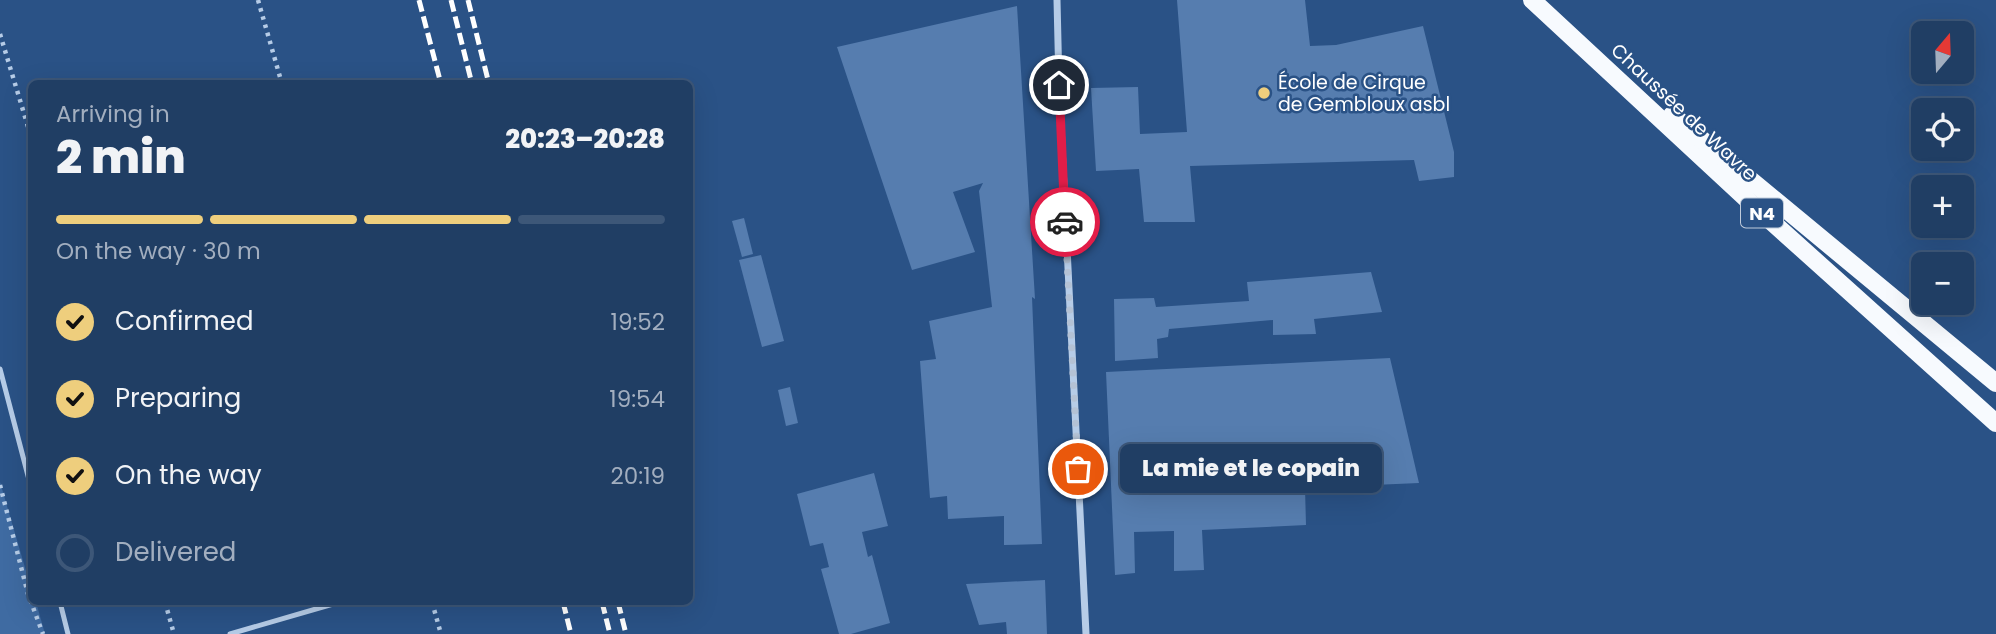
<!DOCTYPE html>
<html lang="en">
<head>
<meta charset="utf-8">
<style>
	:root { --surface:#203e64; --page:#28456a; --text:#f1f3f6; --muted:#a2aebf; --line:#3d5778; --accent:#eece7d }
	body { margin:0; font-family:Poppins,sans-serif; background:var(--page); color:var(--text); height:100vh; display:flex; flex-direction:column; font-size:26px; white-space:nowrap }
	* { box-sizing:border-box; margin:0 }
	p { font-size:23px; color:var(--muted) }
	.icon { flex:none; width:38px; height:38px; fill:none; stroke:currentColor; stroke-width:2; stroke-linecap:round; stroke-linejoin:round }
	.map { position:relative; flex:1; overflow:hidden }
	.sheet { position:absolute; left:28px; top:80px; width:665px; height:525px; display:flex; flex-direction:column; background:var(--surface); border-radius:10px; box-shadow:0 7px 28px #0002,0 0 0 2px var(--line) }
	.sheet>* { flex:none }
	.needle { width:46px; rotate:19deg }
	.fabs { position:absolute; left:1911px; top:21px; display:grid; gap:14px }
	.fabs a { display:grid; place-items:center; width:63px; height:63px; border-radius:10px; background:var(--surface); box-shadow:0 7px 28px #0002,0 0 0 2px var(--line); font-size:35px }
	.pin { position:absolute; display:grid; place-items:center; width:60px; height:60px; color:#fff; margin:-30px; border:4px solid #fff; border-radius:50%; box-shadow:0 2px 7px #0007 }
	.courier { position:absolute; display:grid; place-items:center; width:70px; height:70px; margin:-35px; border:5px solid #e11d48; border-radius:50%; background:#fff; color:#222; box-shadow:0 2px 9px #0007 }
	.bubble { position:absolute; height:49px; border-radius:10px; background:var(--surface); box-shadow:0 7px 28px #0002,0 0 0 2px var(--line); font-size:23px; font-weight:800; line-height:49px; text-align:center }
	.summary em { font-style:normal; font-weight:800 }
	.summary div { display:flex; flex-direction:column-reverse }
	.summary { display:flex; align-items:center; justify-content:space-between; height:119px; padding:0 28px }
	h1 { font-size:46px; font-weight:800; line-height:52px }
	.bar { display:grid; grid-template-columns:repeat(4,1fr); gap:10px 7px; align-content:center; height:84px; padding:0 28px }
	.bar i { height:9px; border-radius:5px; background:var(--line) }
	.bar .selected { background:var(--accent) }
	.bar p { grid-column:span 4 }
	ol { padding:0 28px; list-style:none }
	li { display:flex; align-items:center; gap:21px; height:77px }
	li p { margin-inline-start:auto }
	li .icon { padding:7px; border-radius:50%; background:var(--accent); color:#111; stroke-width:4 }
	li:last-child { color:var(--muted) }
	li i { width:38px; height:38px; border:4px solid var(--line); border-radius:50% }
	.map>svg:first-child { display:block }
</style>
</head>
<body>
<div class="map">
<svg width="1996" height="634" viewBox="0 0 1996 634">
	<rect width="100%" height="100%" fill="#2a5286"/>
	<polygon fill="#3f6ba2" points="0,482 31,588 32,602 36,602 45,634 0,634"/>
	<g fill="#567daf" fill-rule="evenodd">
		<polygon points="1177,0 1305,0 1310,46 1336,45 1423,26 1454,152 1454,177 1419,181 1414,160 1190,166 1195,222 1144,222 1139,169 1096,171 1091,88 1138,87 1140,134 1187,132"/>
		<polygon points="1017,6 1035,299 1032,297 1042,544 1004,545 1004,516 948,519 947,496 930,498 920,361 936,359 929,321 992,307 979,191 983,183 953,192 975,252 912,270 837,47"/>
		<polygon points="744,218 753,254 742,257 732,221"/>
		<polygon points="761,255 784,341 762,347 739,260"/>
		<polygon points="1371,272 1382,312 1314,319 1316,334 1273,335 1273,320 1169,329 1168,337 1157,339 1158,358 1115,361 1114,299 1154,298 1156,307 1249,301 1247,282"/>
		<path d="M 1390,358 L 1419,483 L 1305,488 L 1306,525 L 1202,530 L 1204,570 L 1174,571 L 1174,531 L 1134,532 L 1135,573 L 1115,575 L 1106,372 ZM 1218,455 L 1220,491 L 1152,493 L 1150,459 Z"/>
		<polygon points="790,387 798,423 786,426 778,390"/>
		<polygon points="874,473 888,526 862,532 868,557 872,555 890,623 851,634 839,634 821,569 829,567 823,543 810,546 797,494"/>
		<polygon points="1045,580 1047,634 1007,634 1006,622 979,625 966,584"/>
	</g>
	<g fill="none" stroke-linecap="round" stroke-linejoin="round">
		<g stroke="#b6cce7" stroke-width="4.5" stroke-dasharray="3.5 5" stroke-linecap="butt">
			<polyline points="258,0 282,84"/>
			<polyline points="0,34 32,140"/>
			<polyline points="0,485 28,594 43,634"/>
			<polyline points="165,602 174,634"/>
			<polyline points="432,602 441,634"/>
		</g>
		<g stroke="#b6cce7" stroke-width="5">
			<polyline points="0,369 32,491"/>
			<polyline points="60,602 68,634"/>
			<polyline points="230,634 340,602"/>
		</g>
		<polyline stroke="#b6cce7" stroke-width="7" points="1057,0 1059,85 1086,634"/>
		<g stroke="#f7fafe" stroke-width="18">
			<polyline points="1532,0 1752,204 1996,423"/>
			<polyline points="1672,115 1996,383"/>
		</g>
		<g stroke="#fff" stroke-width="5" stroke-dasharray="12 5" stroke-linecap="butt">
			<polyline points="419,0 441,84"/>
			<polyline points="451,0 472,84"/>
			<polyline points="468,0 489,84"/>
			<polyline points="563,602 571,634"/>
			<polyline points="602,602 610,634"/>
			<polyline points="618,602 626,634"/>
		</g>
	</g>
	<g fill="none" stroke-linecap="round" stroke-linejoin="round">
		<polyline stroke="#b4c2d5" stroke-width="7" stroke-dasharray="0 12.6" points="1065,222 1078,469"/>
		<polyline stroke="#e11d48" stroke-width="9" points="1059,85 1065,222"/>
	</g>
	<circle fill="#eece7d" stroke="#2a5286" stroke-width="2.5" cx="1264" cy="93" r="7"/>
	<g text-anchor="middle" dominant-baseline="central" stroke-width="5" stroke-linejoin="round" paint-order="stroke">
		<rect fill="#2a5286" stroke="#bfcbdb" stroke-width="2" x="1741" y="198.5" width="42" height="29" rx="5"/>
		<g font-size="18" font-weight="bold" fill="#fff">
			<text x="1762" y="213">N4</text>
		</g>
		<g font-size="19" fill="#fff" stroke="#2a5286" text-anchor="start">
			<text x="1278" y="82">École de Cirque<tspan x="1278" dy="22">de Gembloux asbl</tspan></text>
		</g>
		<g font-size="19" fill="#fff" stroke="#2a5286">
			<text transform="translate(1684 112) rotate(43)">Chaussée de Wavre</text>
		</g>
	</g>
</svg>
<div class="fabs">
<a><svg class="needle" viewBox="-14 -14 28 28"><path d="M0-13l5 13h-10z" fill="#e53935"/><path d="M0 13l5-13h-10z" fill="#a2aebf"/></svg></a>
<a><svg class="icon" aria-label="locate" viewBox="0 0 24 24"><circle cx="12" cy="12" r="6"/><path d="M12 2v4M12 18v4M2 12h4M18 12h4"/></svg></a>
<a>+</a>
<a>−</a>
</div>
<div class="pin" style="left:1078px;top:469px;background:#ea580c"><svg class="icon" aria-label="bag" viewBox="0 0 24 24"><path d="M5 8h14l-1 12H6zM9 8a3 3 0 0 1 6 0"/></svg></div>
<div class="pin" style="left:1059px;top:85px;background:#1f2937"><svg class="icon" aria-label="home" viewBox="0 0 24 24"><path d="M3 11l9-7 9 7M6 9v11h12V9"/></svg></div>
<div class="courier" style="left:1065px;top:222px"><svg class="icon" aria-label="car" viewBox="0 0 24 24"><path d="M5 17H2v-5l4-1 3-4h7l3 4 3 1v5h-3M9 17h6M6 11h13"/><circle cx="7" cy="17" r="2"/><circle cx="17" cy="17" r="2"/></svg></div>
<div class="bubble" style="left:1120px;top:444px;width:262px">La mie et le copain</div>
<section class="sheet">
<div class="summary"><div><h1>2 min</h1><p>Arriving in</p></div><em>20:23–20:28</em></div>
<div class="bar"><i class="selected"></i><i class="selected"></i><i class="selected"></i><i></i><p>On the way · 30 m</p></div>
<ol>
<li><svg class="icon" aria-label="check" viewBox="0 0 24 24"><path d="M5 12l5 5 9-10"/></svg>Confirmed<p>19:52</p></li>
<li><svg class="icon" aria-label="check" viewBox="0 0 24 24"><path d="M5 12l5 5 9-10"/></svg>Preparing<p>19:54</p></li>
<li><svg class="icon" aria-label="check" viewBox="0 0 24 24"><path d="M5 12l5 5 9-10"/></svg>On the way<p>20:19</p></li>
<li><i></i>Delivered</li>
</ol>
</section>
</div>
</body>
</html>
